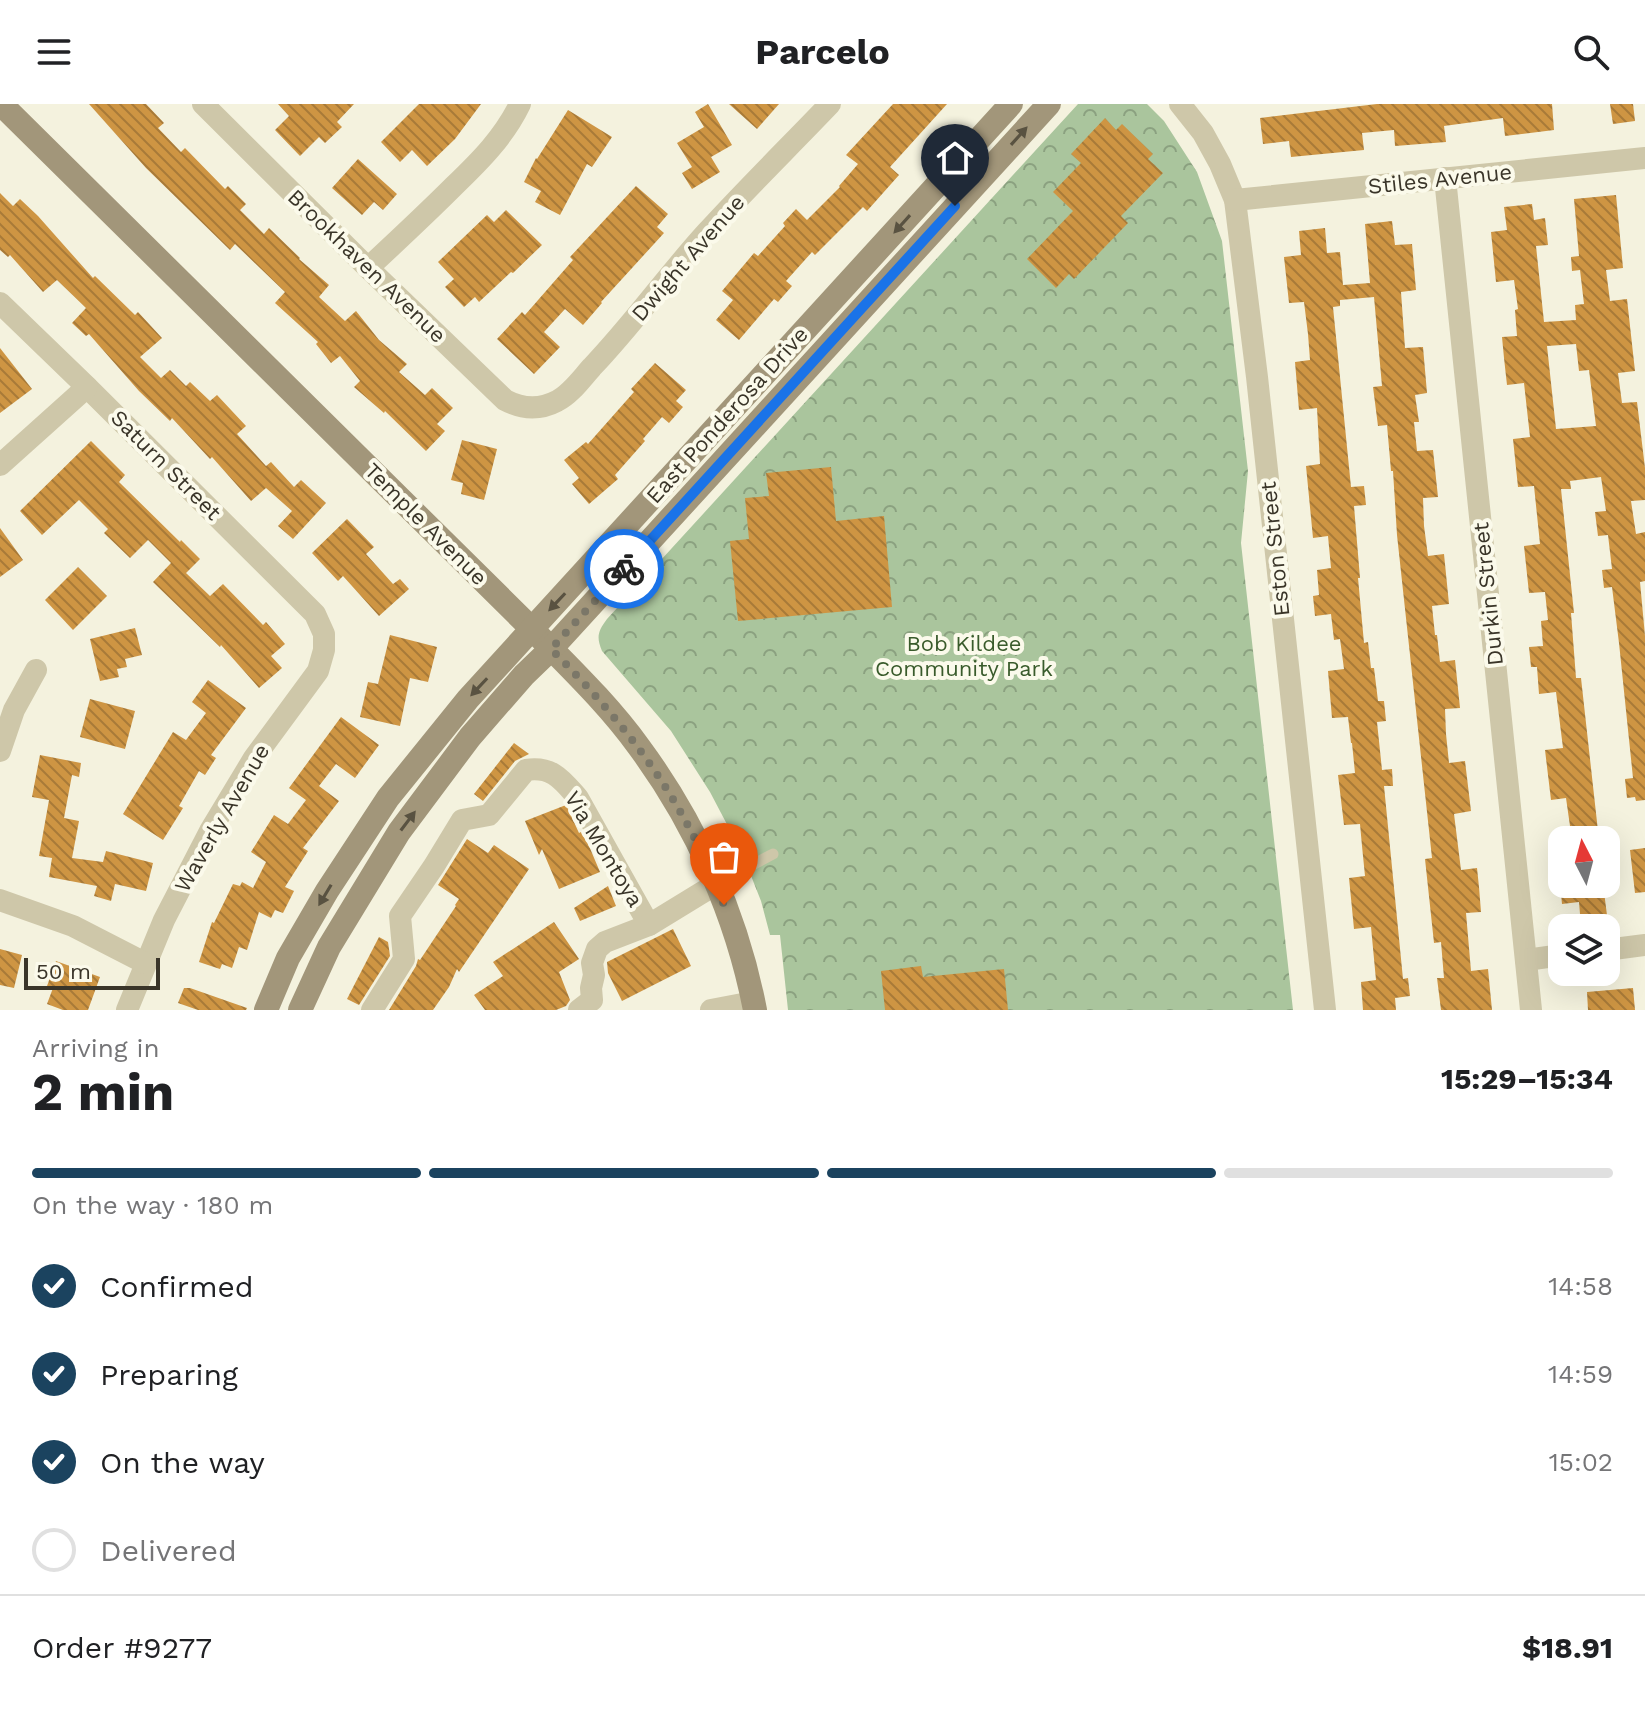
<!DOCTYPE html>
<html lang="en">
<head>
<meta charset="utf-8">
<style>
	:root { --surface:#fff; --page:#f2f2f2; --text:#202124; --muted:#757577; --line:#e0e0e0; --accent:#1b435f }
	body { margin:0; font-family:"Work Sans",sans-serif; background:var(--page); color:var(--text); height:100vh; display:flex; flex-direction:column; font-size:30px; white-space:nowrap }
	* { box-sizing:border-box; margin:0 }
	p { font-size:26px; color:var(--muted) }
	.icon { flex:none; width:44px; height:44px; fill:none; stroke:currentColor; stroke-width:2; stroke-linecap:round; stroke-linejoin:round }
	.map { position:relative; height:906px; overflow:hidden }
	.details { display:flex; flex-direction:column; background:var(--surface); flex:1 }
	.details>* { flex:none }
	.needle { width:52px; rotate:354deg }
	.tools { position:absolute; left:1548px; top:722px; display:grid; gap:16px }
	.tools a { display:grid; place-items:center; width:72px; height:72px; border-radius:16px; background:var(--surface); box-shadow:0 8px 32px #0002; font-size:40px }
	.scale { position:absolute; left:24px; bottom:20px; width:136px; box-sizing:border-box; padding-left:8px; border:4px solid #3a3529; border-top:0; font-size:22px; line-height:28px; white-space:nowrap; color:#3a3529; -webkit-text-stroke:6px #fbfaeb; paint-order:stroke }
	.pin { position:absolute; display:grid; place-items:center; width:68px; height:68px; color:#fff; margin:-82px -34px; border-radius:50% 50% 50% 0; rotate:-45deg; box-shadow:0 0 8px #0007 }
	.pin .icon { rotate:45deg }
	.courier { position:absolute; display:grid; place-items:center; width:80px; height:80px; margin:-40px; border:6px solid #1a73e8; border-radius:50%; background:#fff; color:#222; box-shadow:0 2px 10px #0007 }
	.overview em { font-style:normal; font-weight:700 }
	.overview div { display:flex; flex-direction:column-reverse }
	.overview { display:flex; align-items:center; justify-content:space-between; height:136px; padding:0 32px }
	h1 { font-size:52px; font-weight:700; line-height:60px }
	.bar { display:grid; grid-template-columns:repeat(4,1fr); gap:12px 8px; align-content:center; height:96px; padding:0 32px }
	.bar i { height:10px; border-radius:6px; background:var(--line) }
	.bar .current { background:var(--accent) }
	.bar p { grid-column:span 4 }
	.line { display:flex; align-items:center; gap:20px; padding:0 32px; border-top:2px solid var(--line) }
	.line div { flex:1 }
	ol { padding:0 32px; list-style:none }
	li { display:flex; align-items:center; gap:24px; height:88px }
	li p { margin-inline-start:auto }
	li .icon { padding:8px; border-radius:50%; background:var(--accent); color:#fff; stroke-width:4 }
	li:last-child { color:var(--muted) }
	li i { width:44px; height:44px; border:4px solid var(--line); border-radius:50% }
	header { display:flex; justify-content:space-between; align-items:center; height:104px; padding:0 32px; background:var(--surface); font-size:36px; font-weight:700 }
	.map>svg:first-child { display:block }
</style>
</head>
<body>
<header><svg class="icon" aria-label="menu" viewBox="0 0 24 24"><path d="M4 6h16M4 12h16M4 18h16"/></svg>Parcelo<svg class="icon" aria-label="search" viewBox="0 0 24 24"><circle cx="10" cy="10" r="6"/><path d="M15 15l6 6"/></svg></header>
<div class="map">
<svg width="1645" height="906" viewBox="0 0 1645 906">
	<defs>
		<pattern id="forest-crowns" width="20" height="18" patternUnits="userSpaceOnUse" patternTransform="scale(2)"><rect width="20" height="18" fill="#aac59d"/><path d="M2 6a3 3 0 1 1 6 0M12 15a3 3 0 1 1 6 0" fill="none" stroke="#8ba180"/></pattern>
		<pattern id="building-back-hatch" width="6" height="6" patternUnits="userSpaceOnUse" patternTransform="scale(2)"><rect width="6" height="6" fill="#ce9543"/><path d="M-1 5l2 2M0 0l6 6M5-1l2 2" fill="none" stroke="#a87a38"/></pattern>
	</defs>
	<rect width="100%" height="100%" fill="#f4f2de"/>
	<path fill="url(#forest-crowns)" d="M 1078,0 L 1147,0 L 1164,17 L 1197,68 L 1222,137 L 1248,367 L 1241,439 L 1293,906 L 788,906 L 780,831 L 770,831 L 761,797 L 742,749 L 710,688 L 671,627 L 602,547 C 596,533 598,527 607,515 Z"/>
	<g fill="url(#building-back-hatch)" fill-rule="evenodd">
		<polygon points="89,0 146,0 164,19 158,24 181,48 185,44 225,85 228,82 246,100 240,106 264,130 269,124 300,154 299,155 329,181 319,193 345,217 356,207 379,236 407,260 399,268 425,291 432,284 453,304 437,320 445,327 426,347 385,307 384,309 354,283 360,277 340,252 331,259 316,240 318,238 275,199 285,188 235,140 230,146 146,64"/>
		<polygon points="278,0 354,0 337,18 342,23 325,39 319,33 300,52 275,26 289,12"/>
		<polygon points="419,0 481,0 455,35 427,62 412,46 400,58 381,38"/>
		<polygon points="708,0 732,41 711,53 720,68 692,85 682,69 692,63 677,39 704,23 695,8"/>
		<polygon points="729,0 779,0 757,25"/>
		<polygon points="893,0 947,0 890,63 899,71 867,107 863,103 815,151 812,148 786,177 792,182 778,198 774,195 739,236 716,216 733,196 722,187 754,149 758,152 785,122 783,119 796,105 807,116 840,83 839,82 858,60 846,51"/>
		<polygon points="1377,0 1552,0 1554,26 1505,32 1503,14 1444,22 1446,38 1395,42 1394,26 1362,29 1364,46 1291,53 1289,37 1263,40 1260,14"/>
		<polygon points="1610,0 1633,0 1635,17 1613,20"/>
		<polygon points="568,6 612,33 592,63 587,60 560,111 535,98 541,87 524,78 536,54 537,55"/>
		<polygon points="1105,14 1116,26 1122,20 1153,50 1148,55 1163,69 1121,112 1128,119 1074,175 1069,170 1056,184 1027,155 1073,107 1053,88 1081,59 1071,50"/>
		<polygon points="358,55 397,90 383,106 374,98 362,111 332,84"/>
		<polygon points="636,82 668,110 657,123 664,129 601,198 602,199 583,221 565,205 544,228 560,243 534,270 497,235 522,208 525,211 573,156 570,153"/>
		<polygon points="0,89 13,102 20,95 38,112 93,174 95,172 135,211 138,208 162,234 140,253 161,274 170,266 186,282 190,278 210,297 217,291 246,322 237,330 266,362 271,358 294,383 301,376 326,399 293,435 278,422 292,407 266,384 251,397 212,353 210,355 172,314 170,317 139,287 89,230 86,232 72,219 86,204 57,176 43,188 10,151 8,153 0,146"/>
		<path d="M 1616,91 L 1623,164 L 1606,166 L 1610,197 L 1627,195 L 1635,267 L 1618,269 L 1622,299 L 1637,298 L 1645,364 L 1645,396 L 1631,397 L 1636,430 L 1645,428 L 1645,477 L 1640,478 L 1645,532 L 1645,696 L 1636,697 L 1635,693 L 1627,694 L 1625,675 L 1633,674 L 1619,539 L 1612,483 L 1604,484 L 1602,466 L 1612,465 L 1608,431 L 1598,432 L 1595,408 L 1606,407 L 1601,373 L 1570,377 L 1571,385 L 1561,385 L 1574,509 L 1571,509 L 1576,574 L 1581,574 L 1599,736 L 1572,736 L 1566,694 L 1551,696 L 1545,646 L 1563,644 L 1556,588 L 1539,590 L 1537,563 L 1531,563 L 1529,543 L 1543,542 L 1541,517 L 1548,516 L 1545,488 L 1529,489 L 1524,442 L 1540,440 L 1534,382 L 1518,383 L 1513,335 L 1530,333 L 1524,279 L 1507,281 L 1504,254 L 1502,233 L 1517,232 L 1515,206 L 1518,205 L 1514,176 L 1496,178 L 1491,128 L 1507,126 L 1504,103 L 1532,100 L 1534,116 L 1545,114 L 1548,141 L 1536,142 L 1544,218 L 1576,216 L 1575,201 L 1584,200 L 1580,166 L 1572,167 L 1571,153 L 1579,152 L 1574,95 ZM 1576,240 L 1579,267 L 1589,266 L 1596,322 L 1556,325 L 1547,242 Z"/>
		<polygon points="506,106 542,141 513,169 511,168 479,198 475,193 464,203 445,183 454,175 438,158 487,111 494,118"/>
		<polygon points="1392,117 1395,141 1412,140 1416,186 1401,188 1405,244 1423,243 1427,289 1415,291 1419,318 1414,318 1417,347 1433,346 1438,393 1423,394 1424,422 1428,452 1444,450 1449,500 1432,502 1435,531 1437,531 1440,558 1455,556 1460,604 1445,605 1446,630 1449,659 1465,657 1471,707 1454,710 1461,766 1477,764 1479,783 1481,808 1466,809 1471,867 1488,865 1492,906 1441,906 1437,874 1444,874 1441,838 1434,839 1425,755 1432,754 1397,431 1393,367 1391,367 1387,321 1378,322 1373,283 1382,282 1374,193 1340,196 1340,202 1333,203 1351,383 1364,382 1366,401 1354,402 1360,474 1358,474 1364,539 1368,538 1371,564 1374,564 1378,597 1384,597 1386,617 1377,618 1382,666 1392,665 1393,682 1384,682 1403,875 1408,874 1410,892 1395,894 1396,906 1363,906 1361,878 1376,876 1371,823 1354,825 1349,774 1365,772 1362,742 1360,720 1344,721 1338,671 1355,669 1352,639 1351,639 1348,613 1332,614 1328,567 1344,565 1340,535 1334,536 1331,510 1315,512 1313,492 1319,491 1317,466 1331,464 1328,432 1313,434 1306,362 1320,360 1317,304 1299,306 1295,258 1310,256 1308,230 1304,198 1289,199 1284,153 1301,151 1299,127 1325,124 1327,149 1340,148 1343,181 1370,179 1365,120"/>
		<polygon points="0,244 32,285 0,309"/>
		<polygon points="655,259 686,286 676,297 683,303 669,319 662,313 643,335 645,337 615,371 618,375 589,400 572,380 579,374 564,356 586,338 588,340 634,288 631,285"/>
		<polygon points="462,336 497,345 484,396 461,390 463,379 451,376"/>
		<polygon points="91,337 125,371 119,378 180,438 181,436 200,455 186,469 210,492 223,480 263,521 266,518 285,540 271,552 282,564 259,584 221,541 220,543 153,478 171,459 148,436 130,454 104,429 108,425 79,396 42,431 20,407"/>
		<polygon points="831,363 836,417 884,412 892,503 738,517 730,437 749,435 745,394 769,392 766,369"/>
		<polygon points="347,415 374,443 366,450 393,480 400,475 409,485 379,512 343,472 338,477 312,449"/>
		<polygon points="0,424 23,456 0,473"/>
		<polygon points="78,463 107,492 73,526 45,496"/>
		<polygon points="135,524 142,551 125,555 127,563 117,565 119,573 100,577 90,535"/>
		<polygon points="390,531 437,543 428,578 410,574 400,622 360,613 368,578 378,580"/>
		<polygon points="208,576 246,604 211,651 216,654 205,671 199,667 179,702 183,704 163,736 123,710 173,628 186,636 206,609 192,598"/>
		<polygon points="90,595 135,607 125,645 80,633"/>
		<polygon points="341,613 379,641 355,674 336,660 319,682 339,697 303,744 308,747 285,783 294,787 283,809 275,806 271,814 259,808 247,846 239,843 232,864 222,860 220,865 199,858 212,818 214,819 233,780 240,782 242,778 253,784 266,758 251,748 274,711 288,720 306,696 289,684"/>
		<polygon points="514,639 529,650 515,657 483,697 474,690"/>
		<polygon points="40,651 81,659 79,673 72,671 64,714 79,717 72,754 103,758 106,747 153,759 146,787 115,780 111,797 94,792 97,782 49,773 52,754 39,752 49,696 32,693"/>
		<polygon points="566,701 579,729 581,728 589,742 600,768 559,785 542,745 539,751 525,717"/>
		<polygon points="467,735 488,749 494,741 529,765 459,868 457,865 449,883 433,906 389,906 416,862 418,855 420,856 456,802 455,801 459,795 438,781"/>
		<polygon points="1645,744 1645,788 1635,789 1630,746"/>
		<polygon points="1560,780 1603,780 1608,819 1581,822 1579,798 1562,800"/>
		<polygon points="608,782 616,802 580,817 574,804"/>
		<polygon points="554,818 579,855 559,868 570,896 566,902 556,906 485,906 474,891 503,872 493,858"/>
		<polygon points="673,825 691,862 622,897 608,869 607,858"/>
		<polygon points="379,833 388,838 390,852 359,901 347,895"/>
		<polygon points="0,845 22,851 14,884 0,881"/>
		<polygon points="56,857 100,873 88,906 63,906 47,900 53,884 47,882"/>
		<polygon points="921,862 923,873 1004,865 1008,906 885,906 881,867"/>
		<polygon points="184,884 190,884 247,904 246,906 198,906 178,899"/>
		<polygon points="1633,884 1635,906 1588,906 1587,888"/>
	</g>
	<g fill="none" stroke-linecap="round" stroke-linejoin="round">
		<polyline stroke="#cec7a9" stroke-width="11" points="716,780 773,750"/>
		<g stroke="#cec7a9" stroke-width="22">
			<path d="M 203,0 L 368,164 L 505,296 C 522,305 540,306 557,297 C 571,290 582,274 592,263 C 633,220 667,172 707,128 C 747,84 789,43 830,0"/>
			<polyline points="1180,0 1203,29 1220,60 1235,96 1257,273 1325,906"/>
			<polyline points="1445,74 1531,906"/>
			<polyline points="1235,96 1645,54"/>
			<path d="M 368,164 C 397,137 426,110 454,82 C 480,57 504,33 520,0"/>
			<polyline points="0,199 87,283 315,510 324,530 324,546 318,567 254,654 210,727 164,816 127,906"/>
			<polyline points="0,361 87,283"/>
			<polyline points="0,647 14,606 36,566"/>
			<polyline points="0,796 73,822 145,859"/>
			<polyline points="1606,846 1645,841"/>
			<polyline points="1526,856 1562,851"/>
			<path d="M 372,906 L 404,855 L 400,812 L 434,762 L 462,716 L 489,711 L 526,666 C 553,662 562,676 578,694 L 649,821"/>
			<polyline points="579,906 592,896 591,884 594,871 592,859 597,845 605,838 649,821 716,780"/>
			<polyline points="711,906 753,898"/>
		</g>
		<g stroke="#a2967a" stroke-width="24">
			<path d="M 1,0 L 532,525 C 569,563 608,600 639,643 C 696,720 737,812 755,906"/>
			<polyline points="266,906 288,854 327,787 388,694 468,595 1011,0"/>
			<polyline points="300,906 329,843 399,728 470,633 524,571 551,545 1049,0"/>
		</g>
	</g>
	<defs><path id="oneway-solid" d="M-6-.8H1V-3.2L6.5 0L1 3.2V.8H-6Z" transform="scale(2)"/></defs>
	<g fill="#595241">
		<use href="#oneway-solid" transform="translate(1019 32) rotate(-48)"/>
		<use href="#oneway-solid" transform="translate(902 120) rotate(132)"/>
		<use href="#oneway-solid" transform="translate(557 498) rotate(133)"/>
		<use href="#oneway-solid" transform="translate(479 583) rotate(133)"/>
		<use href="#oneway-solid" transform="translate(408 717) rotate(-53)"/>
		<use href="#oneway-solid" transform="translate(325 791) rotate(121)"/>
	</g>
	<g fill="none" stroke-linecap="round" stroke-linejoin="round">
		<path stroke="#7b7768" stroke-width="8" stroke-dasharray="0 14.4" d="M 624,465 L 551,545 C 629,623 685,697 724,801"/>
		<polyline stroke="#1a73e8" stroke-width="10" points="624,465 955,102"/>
	</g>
	<g text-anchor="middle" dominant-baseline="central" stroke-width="8" stroke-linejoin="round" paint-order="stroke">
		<g font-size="22" fill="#3a3529" stroke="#fbfaeb">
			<text transform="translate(1440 75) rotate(-6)">Stiles Avenue</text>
			<text transform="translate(688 154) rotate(-49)">Dwight Avenue</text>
			<text transform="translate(367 162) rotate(44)">Brookhaven Avenue</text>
			<text transform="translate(727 311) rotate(-48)">East Ponderosa Drive</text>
			<text transform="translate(166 361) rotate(45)">Saturn Street</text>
			<text transform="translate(426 420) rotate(45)">Temple Avenue</text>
			<text transform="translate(1275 445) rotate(-96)">Eston Street</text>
			<text transform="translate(1488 490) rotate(-96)">Durkin Street</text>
			<text transform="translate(222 714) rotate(-60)">Waverly Avenue</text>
			<text transform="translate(604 745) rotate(59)">Via Montoya</text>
		</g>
		<g font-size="22" fill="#395b2b" stroke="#fbfaeb">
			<text x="964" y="539">Bob Kildee<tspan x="964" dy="25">Community Park</tspan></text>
		</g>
	</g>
</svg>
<div class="tools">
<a><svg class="needle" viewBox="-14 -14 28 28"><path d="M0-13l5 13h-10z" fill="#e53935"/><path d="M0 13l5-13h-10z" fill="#757577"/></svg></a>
<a><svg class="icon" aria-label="layers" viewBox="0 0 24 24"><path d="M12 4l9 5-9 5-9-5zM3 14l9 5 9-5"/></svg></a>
</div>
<div class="scale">50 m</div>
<div class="pin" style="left:724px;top:801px;background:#ea580c"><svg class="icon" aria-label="bag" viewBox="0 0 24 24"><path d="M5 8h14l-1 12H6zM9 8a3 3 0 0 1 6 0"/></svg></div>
<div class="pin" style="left:955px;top:102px;background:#1f2937"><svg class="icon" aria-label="home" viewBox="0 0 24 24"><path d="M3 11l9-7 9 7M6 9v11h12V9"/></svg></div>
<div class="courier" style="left:624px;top:465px"><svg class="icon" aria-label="bike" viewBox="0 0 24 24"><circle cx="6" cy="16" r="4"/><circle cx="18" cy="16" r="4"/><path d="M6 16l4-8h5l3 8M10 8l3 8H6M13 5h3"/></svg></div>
</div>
<section class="details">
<div class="overview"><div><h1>2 min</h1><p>Arriving in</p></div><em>15:29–15:34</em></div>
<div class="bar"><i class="current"></i><i class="current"></i><i class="current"></i><i></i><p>On the way · 180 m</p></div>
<ol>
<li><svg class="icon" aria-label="check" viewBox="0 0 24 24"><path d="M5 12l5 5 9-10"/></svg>Confirmed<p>14:58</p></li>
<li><svg class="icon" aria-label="check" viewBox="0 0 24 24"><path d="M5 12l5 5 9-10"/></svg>Preparing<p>14:59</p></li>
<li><svg class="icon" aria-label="check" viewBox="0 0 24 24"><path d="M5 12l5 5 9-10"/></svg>On the way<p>15:02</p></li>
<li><i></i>Delivered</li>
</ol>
<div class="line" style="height:104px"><div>Order #9277</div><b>$18.91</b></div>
</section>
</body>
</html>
